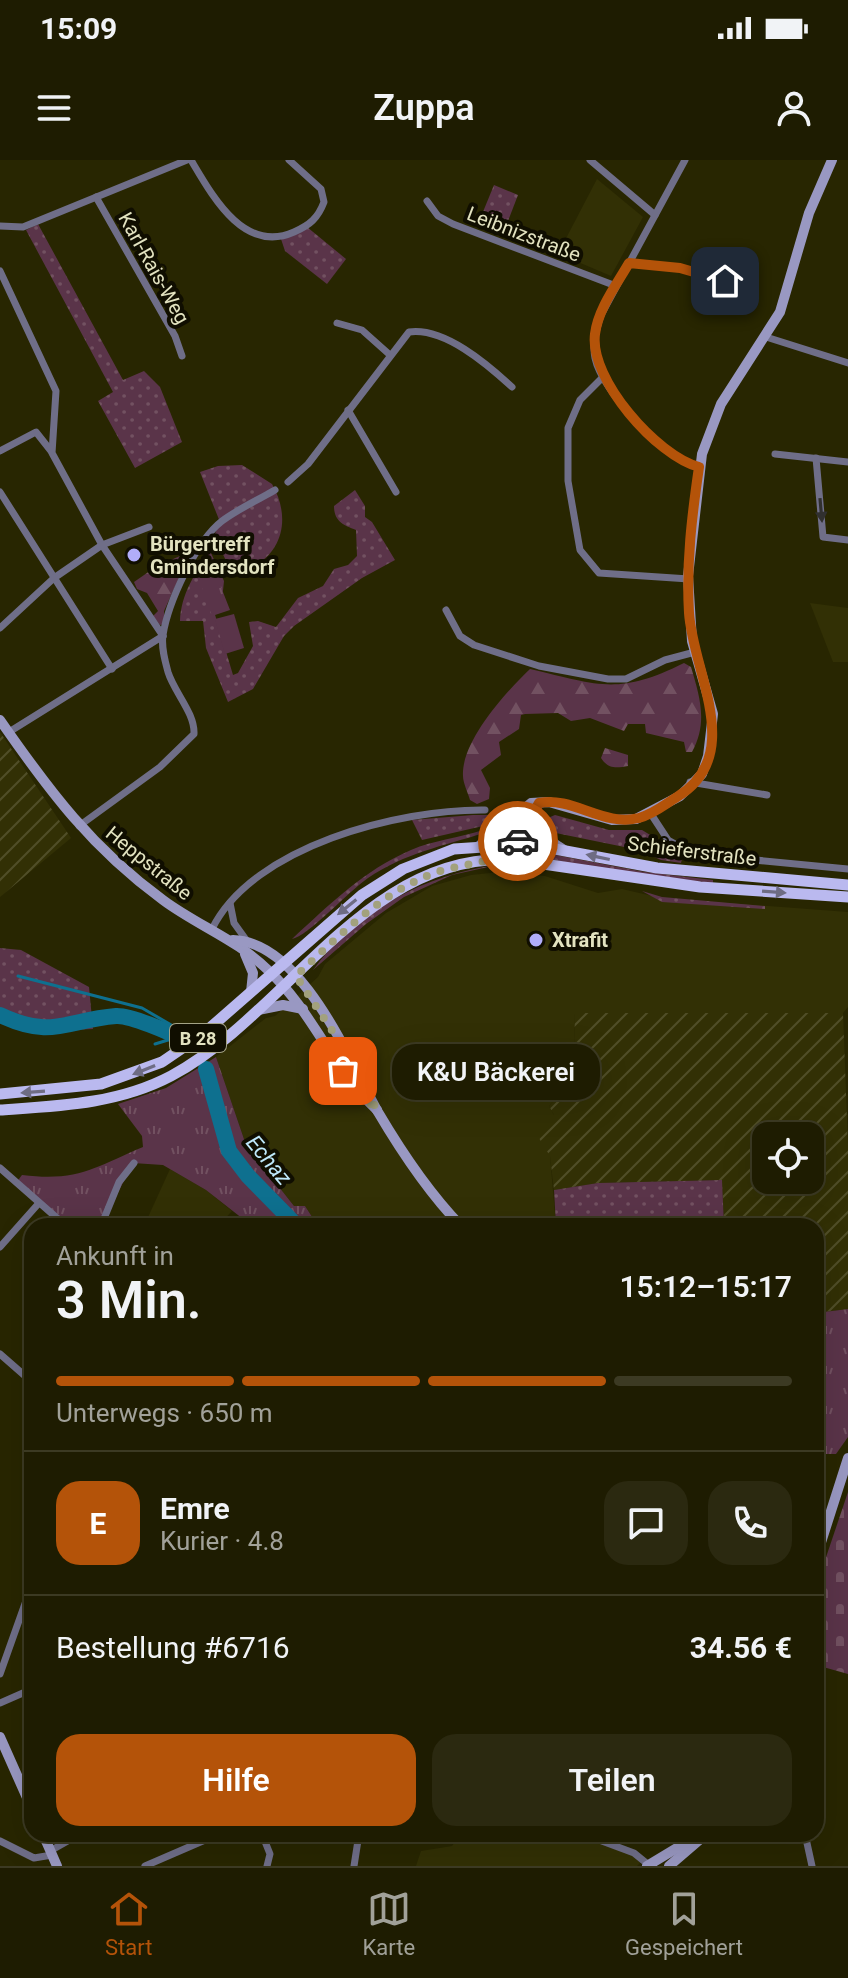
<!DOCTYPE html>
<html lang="de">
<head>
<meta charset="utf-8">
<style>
	:root { --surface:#1e1c01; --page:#2b2910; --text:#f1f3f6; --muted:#a1a199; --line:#3c3a23; --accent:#b45309 }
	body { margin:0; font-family:Roboto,sans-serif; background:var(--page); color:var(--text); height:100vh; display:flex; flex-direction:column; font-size:30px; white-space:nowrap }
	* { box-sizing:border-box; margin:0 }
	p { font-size:26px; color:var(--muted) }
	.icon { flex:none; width:44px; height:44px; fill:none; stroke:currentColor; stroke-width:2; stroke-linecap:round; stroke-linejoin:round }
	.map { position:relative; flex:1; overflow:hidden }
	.drawer { position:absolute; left:24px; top:1058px; width:800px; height:624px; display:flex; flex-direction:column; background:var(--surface); border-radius:24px; box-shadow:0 8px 32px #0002,0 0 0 2px var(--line) }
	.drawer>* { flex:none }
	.tools { position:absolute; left:752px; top:962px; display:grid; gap:16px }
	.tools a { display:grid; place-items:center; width:72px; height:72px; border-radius:16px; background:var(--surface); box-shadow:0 8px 32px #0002,0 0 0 2px var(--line); font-size:40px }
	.pin { position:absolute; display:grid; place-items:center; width:68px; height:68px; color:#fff; margin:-34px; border-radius:16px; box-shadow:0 4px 12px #0006 }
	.courier { position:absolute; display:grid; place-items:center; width:80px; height:80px; margin:-40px; border:6px solid #b45309; border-radius:50%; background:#fff; color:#222; box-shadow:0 2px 10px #0007 }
	.bubble { position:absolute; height:56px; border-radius:24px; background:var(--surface); box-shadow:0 8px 32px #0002,0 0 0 2px var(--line); font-size:26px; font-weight:600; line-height:56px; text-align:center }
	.head em { font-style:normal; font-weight:600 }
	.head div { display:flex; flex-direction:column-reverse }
	.head { display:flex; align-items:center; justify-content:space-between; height:136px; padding:0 32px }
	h1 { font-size:52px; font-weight:600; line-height:60px }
	.bar { display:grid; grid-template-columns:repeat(4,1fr); gap:12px 8px; align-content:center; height:96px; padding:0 32px }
	.bar i { height:10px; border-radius:6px; background:var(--line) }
	.bar .active { background:var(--accent) }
	.bar p { grid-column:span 4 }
	.line { display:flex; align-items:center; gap:20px; padding:0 32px; border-top:2px solid var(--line) }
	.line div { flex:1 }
	.round { display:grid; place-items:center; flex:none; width:84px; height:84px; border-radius:24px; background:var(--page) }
	.cta { display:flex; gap:16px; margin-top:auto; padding:16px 32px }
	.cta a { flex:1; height:92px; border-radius:24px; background:var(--accent); color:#fff; font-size:32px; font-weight:600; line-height:92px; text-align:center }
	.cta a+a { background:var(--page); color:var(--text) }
	.status { display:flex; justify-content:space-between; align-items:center; height:56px; padding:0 40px; background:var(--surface); direction:ltr }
	.status svg { height:22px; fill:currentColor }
	header { display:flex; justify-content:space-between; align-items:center; height:104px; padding:0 32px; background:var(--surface); font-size:36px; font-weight:600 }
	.tabs { display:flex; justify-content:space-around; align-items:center; height:112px; border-top:2px solid var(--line); background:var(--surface); font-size:22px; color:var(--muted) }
	.tabs a { display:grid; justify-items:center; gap:4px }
	.tabs .active { color:var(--accent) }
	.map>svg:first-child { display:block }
</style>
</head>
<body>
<div class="status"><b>15:09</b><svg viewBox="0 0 49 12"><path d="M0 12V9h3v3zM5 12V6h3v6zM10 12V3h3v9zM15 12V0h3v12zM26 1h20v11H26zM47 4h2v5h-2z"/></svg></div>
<header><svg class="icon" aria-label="menu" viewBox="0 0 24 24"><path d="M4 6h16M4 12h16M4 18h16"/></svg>Zuppa<svg class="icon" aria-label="person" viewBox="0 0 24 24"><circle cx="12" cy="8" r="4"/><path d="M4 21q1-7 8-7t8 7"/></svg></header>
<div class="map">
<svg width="848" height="1706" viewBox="0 0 848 1706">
	<defs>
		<pattern id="industrial-furrows" width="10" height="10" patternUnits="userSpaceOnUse" patternTransform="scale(2)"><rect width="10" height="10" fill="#323005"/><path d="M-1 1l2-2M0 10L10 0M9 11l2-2" fill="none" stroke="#504e28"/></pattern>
		<pattern id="grass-dots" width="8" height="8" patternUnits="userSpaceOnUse" patternTransform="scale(2)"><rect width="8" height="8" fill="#5a3449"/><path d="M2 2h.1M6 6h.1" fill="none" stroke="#725161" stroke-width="1.8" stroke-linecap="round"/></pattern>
		<pattern id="forest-firs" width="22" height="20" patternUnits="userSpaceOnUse" patternTransform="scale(2)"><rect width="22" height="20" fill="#5a3449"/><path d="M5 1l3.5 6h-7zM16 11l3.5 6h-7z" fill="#725161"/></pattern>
		<pattern id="cemetery-stones" width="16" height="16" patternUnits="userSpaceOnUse" patternTransform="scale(2)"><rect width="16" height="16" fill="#5a3449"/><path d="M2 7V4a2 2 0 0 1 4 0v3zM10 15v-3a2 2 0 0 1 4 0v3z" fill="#725161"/></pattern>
		<pattern id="park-tufts" width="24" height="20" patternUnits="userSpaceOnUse" patternTransform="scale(2)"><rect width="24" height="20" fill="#5a3449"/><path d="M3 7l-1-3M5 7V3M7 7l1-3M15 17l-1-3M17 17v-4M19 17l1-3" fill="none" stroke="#725161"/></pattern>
	</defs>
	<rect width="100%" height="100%" fill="#282601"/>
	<g fill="#323005">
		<polygon points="597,19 643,57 611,116 571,99 573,92 562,86"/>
		<polygon points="810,443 848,448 848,502 833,502"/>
		<polygon points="500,712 545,716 598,733 622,729 661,738 848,752 848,847 843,853 575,854 574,889 569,909 559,935 549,946 554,955 550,996 556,1066 318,1066 305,1046 294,1046 246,985 216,897 266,858 275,856 318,817 325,804 386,753 432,726 471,715"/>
		<polygon points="170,1009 206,1030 232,1051 218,1066 144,1066"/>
		<polygon points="461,1674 583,1674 643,1700 637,1706 416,1706 421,1691 452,1686"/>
	</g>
	<g fill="url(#industrial-furrows)" fill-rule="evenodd">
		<polygon points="0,572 71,678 0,737"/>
		<path d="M 575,853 L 843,853 L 848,987 L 848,1149 L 816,1153 L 816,1066 L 724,1066 L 722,1020 L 598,1023 L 554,1030 L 550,996 L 537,975 L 551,966 L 547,960 L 554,955 L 549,946 L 559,935 L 569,909 L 574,889 ZM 766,976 L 810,976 L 810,1020 L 766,1020 Z"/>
	</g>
	<g fill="url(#grass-dots)">
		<polygon points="494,25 518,35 503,74 478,64"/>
		<polygon points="38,64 123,220 144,211 160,227 182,282 135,308 98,241 113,232 26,70"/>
		<polygon points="307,67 346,99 327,124 285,91 281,79"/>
		<path d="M 242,305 L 272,324 C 295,364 278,406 232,413 L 214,376 L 220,362 L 200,312 L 218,306 Z"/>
		<path d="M 355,330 L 365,346 L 365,357 L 372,362 L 395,400 L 362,418 L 294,466 L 284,476 L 253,529 L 228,542 L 206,488 L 203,461 L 180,461 C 181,434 195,413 210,391 L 224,421 L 222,440 L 213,448 L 233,515 L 238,513 L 253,486 L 249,462 L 258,461 L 276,467 L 298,438 L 323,426 L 334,409 L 348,405 L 357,396 L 356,370 C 343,365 334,361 334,346 Z"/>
		<polygon points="473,655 496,655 483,666 422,680 412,660"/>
		<polygon points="555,655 609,670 642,670 683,695 681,703 661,700 639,690 546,671 543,660"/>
		<path d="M 483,670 L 484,673 C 443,686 405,693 368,718 C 350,730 307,777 292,779 C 329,745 364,710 411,690 C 434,680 459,678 483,670 Z"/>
		<polygon points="529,690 645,712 713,720 713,723 645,716 530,696"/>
		<path d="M 497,705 L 452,715 L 404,737 L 366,764 L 313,810 C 355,751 427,714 497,705 Z"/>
		<polygon points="642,731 662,737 765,746 765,749 662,742"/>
		<polygon points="0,788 21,790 89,827 93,869 24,872 0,863"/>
		<polygon points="722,1020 724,1066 556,1066 554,1030 598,1023"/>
	</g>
	<g fill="url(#forest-firs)">
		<polygon points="180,396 187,400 164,451 164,464 160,465 153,456 158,451 147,433 137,429 134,422 157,406"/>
		<path d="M 684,503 L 691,507 C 700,537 708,563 692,592 L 686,592 L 684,582 L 646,573 L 645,564 L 628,564 L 624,571 L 590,558 L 571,561 L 558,553 L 525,554 L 521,555 L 519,569 L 499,582 L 501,595 L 481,610 L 490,628 L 489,639 L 477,644 L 470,640 C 468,633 463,623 463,616 C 461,581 507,531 530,509 C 598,525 618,536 684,503 Z"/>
		<path d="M 605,588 L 628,595 L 628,606 C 616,608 608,609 601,598 Z"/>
	</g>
	<polygon fill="url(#cemetery-stones)" points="848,1332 848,1514 816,1505 816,1427"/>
	<g fill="url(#park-tufts)">
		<polygon points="212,404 230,450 212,456 201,425 209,421 206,410"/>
		<path d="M 216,897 L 246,985 L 294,1046 L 305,1046 L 318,1066 L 294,1066 L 285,1059 L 280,1066 L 252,1066 L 206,1030 L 163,1005 L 133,1003 L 101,1066 L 66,1066 L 16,1023 L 22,1015 C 79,1022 95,1007 143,987 L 142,976 L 118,944 L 166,928 Z"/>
		<polygon points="848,1149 848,1277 836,1294 816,1294 816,1153"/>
	</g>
	<polygon fill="#5a3449" points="234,454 244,488 225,494 215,459"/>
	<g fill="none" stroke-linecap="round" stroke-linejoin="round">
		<g stroke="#0e708f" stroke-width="3">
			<polyline points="18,816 142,848 173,866"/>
			<polyline points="155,884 168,880"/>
		</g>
		<g stroke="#0e708f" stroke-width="16">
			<path d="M 0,855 C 53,880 66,860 116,856 C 130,855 169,872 182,879"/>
			<polyline points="206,909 229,991 248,1016 297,1066"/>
		</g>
		<g stroke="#6f6e88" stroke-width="7">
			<path d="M 191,0 C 213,37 244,94 294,72 C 310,65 318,58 324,42 L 321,29 L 289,0"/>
			<polyline points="590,0 655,55"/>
			<path d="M 685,0 L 601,155 C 597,168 592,183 595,198 C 602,232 665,298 699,307"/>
			<polyline points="96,37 175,176 182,196"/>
			<polyline points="427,41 438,56 453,64 616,126"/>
			<polyline points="0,66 23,67 187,0"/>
			<polyline points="629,103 680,108 725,121"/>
			<polyline points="0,111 56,231 52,293 102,385 163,476"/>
			<polyline points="337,163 362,170 390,195"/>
			<polyline points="766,177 848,203"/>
			<polyline points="603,217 580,240 568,268 568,321 580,390 599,413 689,419"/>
			<polyline points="348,250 396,332"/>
			<polyline points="0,291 36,272 51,291"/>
			<polyline points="775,294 848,302"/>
			<polyline points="816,298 823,377 848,380"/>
			<path d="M 288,322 L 308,304 L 409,172 C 444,167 487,204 512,227"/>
			<polyline points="0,332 112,509"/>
			<polyline points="446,450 460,476 474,485 539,506 608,519 626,519 665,500 695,492"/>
			<polyline points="0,468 54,418 102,385 149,367"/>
			<polyline points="9,572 163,476"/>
			<polyline points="690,622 767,635"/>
			<polyline points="651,654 668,680 693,694 848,709"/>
			<path d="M 79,666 L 160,607 L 194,574 C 195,553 174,532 168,512 C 165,501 161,487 163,475 C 168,443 196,381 222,361 C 238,349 258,340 275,330"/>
			<polyline points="230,743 234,763 247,781"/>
			<path d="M 212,769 C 253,686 399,649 485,650"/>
			<polyline points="0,1008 66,1066"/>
			<polyline points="101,1066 119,1022 134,1003"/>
			<polyline points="0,1087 39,1043"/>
			<polyline points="0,1194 32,1222"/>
			<polyline points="0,1514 32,1424"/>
			<polyline points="0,1543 32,1529"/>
			<polyline points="262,1674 270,1694 267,1706"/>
			<polyline points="583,1674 634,1693 650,1706"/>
			<polyline points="805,1674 812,1706"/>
			<polyline points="0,1681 34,1698 52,1695"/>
			<polyline points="50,1691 80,1674"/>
			<polyline points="145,1706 219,1674"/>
			<polyline points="354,1706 359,1674"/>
		</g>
		<g stroke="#9998c2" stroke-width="10">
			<path d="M 0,560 C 50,632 92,688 163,740 C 198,766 238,780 269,811 C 313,852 333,910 377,950"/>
			<polyline points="532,655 538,673 564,690"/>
			<polyline points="512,658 510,672 533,702"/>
			<polyline points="480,685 531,643 549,642 612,660 636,659 680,636 702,614 708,596 713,554 692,481 688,416 702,294 721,244 780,152 809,53 832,0"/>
			<path d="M 500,698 C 520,685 527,663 539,643"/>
			<path d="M 233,780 C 302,782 349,900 378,952 C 401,991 429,1033 461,1066"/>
			<polyline points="245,794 253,813 251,832"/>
			<polyline points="258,850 283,845 303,849"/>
			<polyline points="816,1398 848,1298"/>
			<polyline points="0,1577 32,1649"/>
			<polyline points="43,1674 57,1706"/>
			<polyline points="647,1706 700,1674"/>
			<polyline points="669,1706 704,1676"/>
		</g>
		<g stroke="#bab9ef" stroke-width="11">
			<polyline points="0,934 101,924 162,902 203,874 362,735 403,709 454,689 528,684 657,708 848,725"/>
			<path d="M 0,950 C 59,946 118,944 171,916 C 288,854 368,689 516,700 L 700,727 L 848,737"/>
		</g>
	</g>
	<defs><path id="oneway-solid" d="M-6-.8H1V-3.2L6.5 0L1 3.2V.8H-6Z" transform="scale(2)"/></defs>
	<use fill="#313030" href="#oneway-solid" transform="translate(821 350) rotate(85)"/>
	<g fill="#6e6c83">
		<use href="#oneway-solid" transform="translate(598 697) rotate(-168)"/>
		<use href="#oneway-solid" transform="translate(774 732) rotate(4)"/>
		<use href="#oneway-solid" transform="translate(347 747) rotate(141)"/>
		<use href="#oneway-solid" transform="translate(144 910) rotate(158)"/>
		<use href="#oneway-solid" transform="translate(33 932) rotate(176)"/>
	</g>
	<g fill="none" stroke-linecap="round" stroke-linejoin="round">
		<path stroke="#a2a17d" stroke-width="8" stroke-dasharray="0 14.4" d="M 343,911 L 357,931 L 377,950 L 343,887 L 296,816 C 336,779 377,736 429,715 C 456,703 503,705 518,681"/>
		<path stroke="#b45309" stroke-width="10" d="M 518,681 L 539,643 C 573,636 603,667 639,658 C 654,654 664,645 677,637 C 746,595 693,513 689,453 C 686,404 692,355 699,307 C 657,296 589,219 595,174 C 598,149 617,124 629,103 L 680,108 L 725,121"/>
	</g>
	<g fill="#b1adfa" stroke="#100e00" stroke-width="3">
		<circle cx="134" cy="395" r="8"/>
		<circle cx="536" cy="780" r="8"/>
	</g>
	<g text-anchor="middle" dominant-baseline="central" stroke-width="8" stroke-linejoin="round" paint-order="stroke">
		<rect fill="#100e00" stroke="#a4a386" stroke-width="2" x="170" y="864" width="56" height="28" rx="6"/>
		<g font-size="18" font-weight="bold" fill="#e3e3c0">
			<text x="198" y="878">B 28</text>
		</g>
		<g font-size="20" fill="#e3e3c0" stroke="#100e00">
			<text transform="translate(524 74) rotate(21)">Leibnizstraße</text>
			<text transform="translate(154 108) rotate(61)">Karl-Rais-Weg</text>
			<text transform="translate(692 691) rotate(7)">Schieferstraße</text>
			<text transform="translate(149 703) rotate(39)">Heppstraße</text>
		</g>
		<g font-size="20" font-weight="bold" fill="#e3e3c0" stroke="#100e00" text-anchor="start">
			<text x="150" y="384">Bürgertreff<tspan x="150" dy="23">Gmindersdorf</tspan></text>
			<text x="552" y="780">Xtrafit</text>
		</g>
		<g font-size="22" font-style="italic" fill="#bfe9fb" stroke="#100e00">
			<text transform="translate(269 1000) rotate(50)">Echaz</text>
		</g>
	</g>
</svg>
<div class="tools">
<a><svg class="icon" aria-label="locate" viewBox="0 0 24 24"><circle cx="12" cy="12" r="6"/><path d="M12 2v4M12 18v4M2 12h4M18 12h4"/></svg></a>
</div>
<div class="pin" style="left:343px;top:911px;background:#ea580c"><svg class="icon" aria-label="bag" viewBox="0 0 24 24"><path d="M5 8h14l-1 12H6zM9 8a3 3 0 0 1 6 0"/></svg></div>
<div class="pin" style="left:725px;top:121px;background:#1f2937"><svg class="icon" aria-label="home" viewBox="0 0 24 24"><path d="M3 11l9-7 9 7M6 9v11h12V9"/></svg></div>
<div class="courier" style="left:518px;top:681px"><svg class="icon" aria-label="car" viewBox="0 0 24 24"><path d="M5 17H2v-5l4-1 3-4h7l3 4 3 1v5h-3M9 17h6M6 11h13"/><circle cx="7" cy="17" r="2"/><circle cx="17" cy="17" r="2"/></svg></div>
<div class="bubble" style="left:392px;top:884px;width:208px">K&amp;U Bäckerei</div>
<section class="drawer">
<div class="head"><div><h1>3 Min.</h1><p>Ankunft in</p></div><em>15:12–15:17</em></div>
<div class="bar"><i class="active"></i><i class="active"></i><i class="active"></i><i></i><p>Unterwegs · 650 m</p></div>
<div class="line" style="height:144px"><b class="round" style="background:var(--accent);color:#fff">E</b><div><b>Emre</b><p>Kurier · 4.8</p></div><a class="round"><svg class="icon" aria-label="chat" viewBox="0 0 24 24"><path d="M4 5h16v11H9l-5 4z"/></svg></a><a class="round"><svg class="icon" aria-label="phone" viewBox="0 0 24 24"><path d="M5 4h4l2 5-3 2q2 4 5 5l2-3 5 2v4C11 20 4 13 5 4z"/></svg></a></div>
<div class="line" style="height:104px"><div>Bestellung #6716</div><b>34.56 €</b></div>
<div class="cta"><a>Hilfe</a><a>Teilen</a></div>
</section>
</div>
<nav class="tabs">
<a class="active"><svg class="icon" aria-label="home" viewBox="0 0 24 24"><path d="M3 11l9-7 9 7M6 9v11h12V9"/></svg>Start</a>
<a><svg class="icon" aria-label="map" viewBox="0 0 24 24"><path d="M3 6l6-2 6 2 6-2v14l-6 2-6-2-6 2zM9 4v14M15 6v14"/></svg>Karte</a>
<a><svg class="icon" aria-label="saved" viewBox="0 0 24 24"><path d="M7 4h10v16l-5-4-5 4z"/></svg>Gespeichert</a>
</nav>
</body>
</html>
